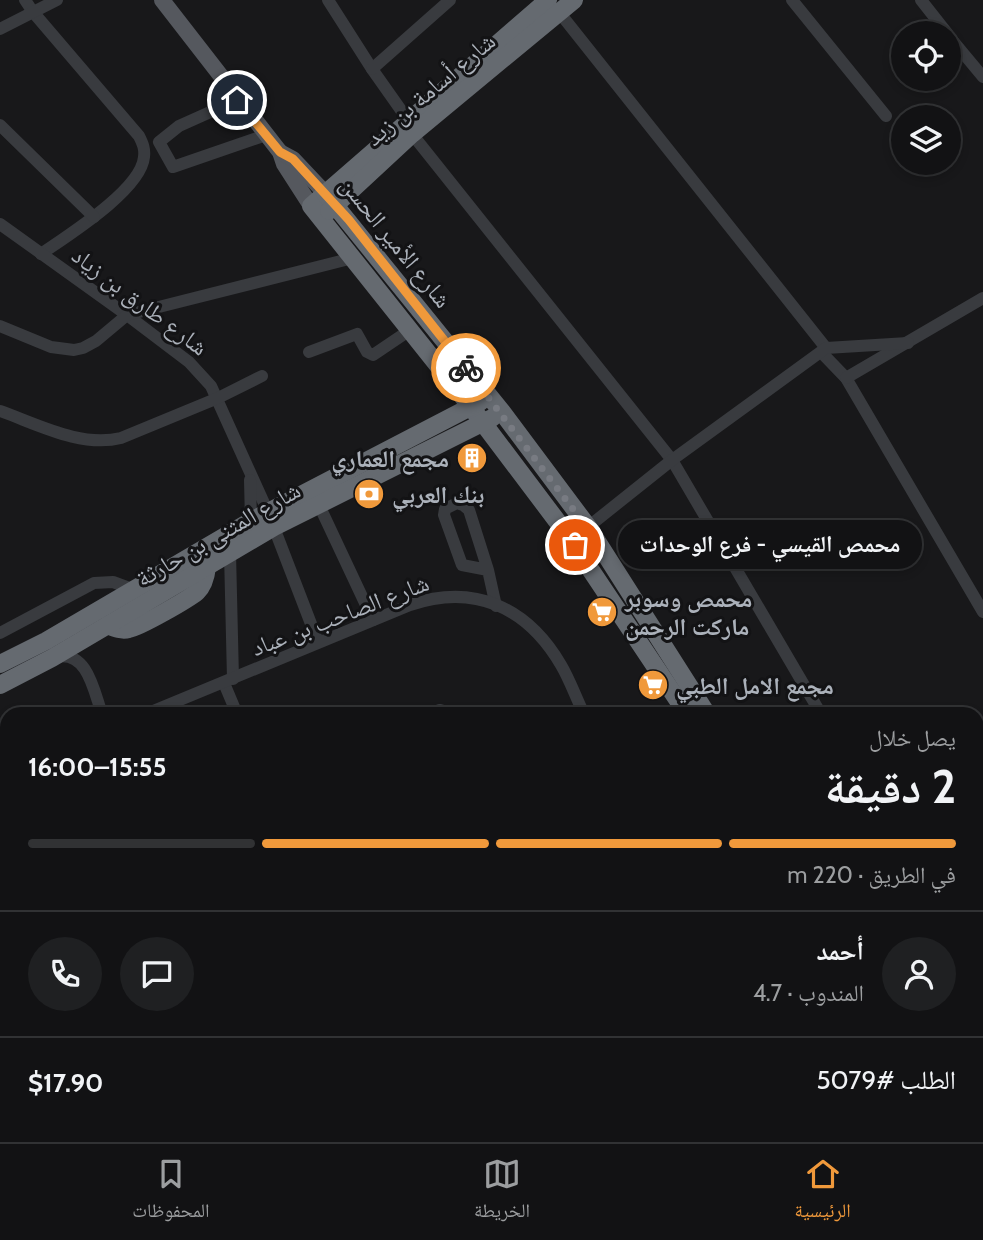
<!DOCTYPE html>
<html lang="ar">
<head>
<meta charset="utf-8">
<style>
	:root { --surface:#121214; --page:#1f2022; --text:#f1f3f6; --muted:#9c9ea0; --line:#313234; --accent:#f0993b }
	body { margin:0; font-family:Cabin,"Noto Naskh Arabic",sans-serif; background:var(--page); color:var(--text); direction:rtl; height:100vh; display:flex; flex-direction:column; font-size:26px; white-space:nowrap }
	* { box-sizing:border-box; margin:0 }
	p { font-size:23px; color:var(--muted) }
	.icon { flex:none; width:38px; height:38px; fill:none; stroke:currentColor; stroke-width:2; stroke-linecap:round; stroke-linejoin:round }
	.map { position:relative; flex:1; overflow:hidden; direction:ltr }
	.sheet { position:absolute; left:0px; top:707px; width:984px; height:436px; display:flex; flex-direction:column; background:var(--surface); border-radius:21px 21px 0 0; box-shadow:0 4px 10px #0003,0 0 0 2px var(--line); direction:rtl }
	.sheet>* { flex:none }
	.fabs { position:absolute; left:891px; top:21px; display:grid; gap:14px }
	.fabs a { display:grid; place-items:center; width:70px; height:70px; border-radius:50%; background:var(--surface); box-shadow:0 4px 10px #0003,0 0 0 2px var(--line); font-size:35px }
	.pin { position:absolute; display:grid; place-items:center; width:60px; height:60px; color:#fff; margin:-30px; border:4px solid #fff; border-radius:50%; box-shadow:0 2px 7px #0007 }
	.courier { position:absolute; display:grid; place-items:center; width:70px; height:70px; margin:-35px; border:5px solid #f0993b; border-radius:50%; background:#fff; color:#222; box-shadow:0 2px 9px #0007 }
	.bubble { position:absolute; height:49px; border-radius:24px; background:var(--surface); box-shadow:0 4px 10px #0003,0 0 0 2px var(--line); font-size:23px; font-weight:800; line-height:49px; text-align:center; direction:rtl }
	.overview em { font-style:normal; font-weight:800 }
	.overview div { display:flex; flex-direction:column-reverse }
	.overview { display:flex; align-items:center; justify-content:space-between; height:119px; padding:0 28px }
	h1 { font-size:46px; font-weight:800; line-height:52px }
	.bar { display:grid; grid-template-columns:repeat(4,1fr); gap:10px 7px; align-content:center; height:84px; padding:0 28px }
	.bar i { height:9px; border-radius:5px; background:var(--line) }
	.bar .selected { background:var(--accent) }
	.bar p { grid-column:span 4 }
	.line { display:flex; align-items:center; gap:18px; padding:0 28px; border-top:2px solid var(--line) }
	.line div { flex:1 }
	.round { display:grid; place-items:center; flex:none; width:74px; height:74px; border-radius:37px; background:var(--page) }
	.tab-bar { display:flex; justify-content:space-around; align-items:center; height:98px; border-top:2px solid var(--line); background:var(--surface); font-size:19px; color:var(--muted) }
	.tab-bar a { display:grid; justify-items:center; gap:4px }
	.tab-bar .selected { color:var(--accent) }
	.map>svg:first-child { display:block }
</style>
</head>
<body>
<div class="map">
<svg width="983" height="1142" viewBox="0 0 983 1142">
	<rect width="100%" height="100%" fill="#18181a"/>
	<g fill="none" stroke-linecap="round" stroke-linejoin="round">
		<g stroke="#393b3f" stroke-width="12">
			<path d="M 25,0 L 33,12 L 139,136 C 143,144 145,149 144,157 C 141,190 67,236 41,254"/>
			<polyline points="328,0 372,69 408,120"/>
			<polyline points="792,0 886,116"/>
			<polyline points="921,0 947,33"/>
			<polyline points="559,12 826,348"/>
			<polyline points="0,29 57,0"/>
			<polyline points="948,35 983,77"/>
			<polyline points="372,69 450,0"/>
			<polyline points="237,100 179,126 159,142 173,167 266,135"/>
			<polyline points="0,125 94,217"/>
			<polyline points="412,134 672,460 821,714"/>
			<polyline points="0,224 127,315 189,362 211,386 268,512 318,642"/>
			<polyline points="0,326 51,347 74,350 83,348 96,341 127,315 353,258"/>
			<polyline points="309,352 357,334 367,352 373,355 410,330"/>
			<polyline points="821,352 846,378 983,612"/>
			<polyline points="846,378 983,298"/>
			<path d="M 0,411 C 37,424 81,448 121,438 L 218,398 L 262,376"/>
			<polyline points="250,480 251,521"/>
			<polyline points="319,505 373,620"/>
			<polyline points="588,527 672,460 826,348 908,343"/>
			<polyline points="230,553 233,679"/>
			<polyline points="488,570 462,565 444,515 445,509 457,503 463,505 469,510 488,570 496,606"/>
			<polyline points="0,633 94,583 113,582 132,589"/>
			<path d="M 56,657 C 88,650 94,692 102,714"/>
			<polyline points="224,683 237,714"/>
			<path d="M 146,714 L 410,605 C 474,583 527,607 561,665 C 570,680 576,698 584,714"/>
			<polyline points="429,714 440,710 455,714"/>
			<polyline points="0,837 7,820"/>
			<polyline points="976,886 983,881"/>
			<polyline points="976,980 983,976"/>
			<polyline points="0,999 7,997"/>
			<polyline points="0,1016 7,1033"/>
			<polyline points="0,1124 7,1120"/>
			<polyline points="52,1136 55,1142"/>
			<polyline points="195,1136 197,1142"/>
			<polyline points="415,1136 418,1142"/>
			<polyline points="524,1136 526,1142"/>
			<polyline points="746,1136 748,1142"/>
			<polyline points="956,1136 958,1142"/>
			<polyline points="439,1142 455,1136"/>
		</g>
		<g stroke="#55585e" stroke-width="16">
			<polyline points="162,0 280,152 284,164 311,206"/>
			<polyline points="280,152 293,159 325,193"/>
		</g>
		<g stroke="#656a70" stroke-width="18">
			<polyline points="548,0 311,206 471,407 566,533 687,714"/>
			<polyline points="325,193 502,412 588,527 707,714"/>
			<polyline points="329,211 412,134 574,0"/>
			<path d="M 108,625 C 115,628 121,631 129,629 C 140,627 187,600 197,592 C 204,585 206,576 207,567"/>
			<polyline points="0,664 46,641 251,521 480,402"/>
			<polyline points="0,685 52,658 274,527 492,418"/>
			<polyline points="885,1136 887,1142"/>
			<polyline points="900,1136 902,1142"/>
		</g>
	</g>
	<g fill="none" stroke-linecap="round" stroke-linejoin="round">
		<polyline stroke="#787b82" stroke-width="7" stroke-dasharray="0 12.6" points="466,368 601,546 584,558 575,545"/>
		<polyline stroke="#f0993b" stroke-width="9" points="237,100 280,152 293,159 349,220 466,368"/>
	</g>
	<defs>
		<g id="building-disc" transform="scale(1.575)"><circle r="9.5" fill="#f0993b" stroke="#131315"/><path d="M-4-6H4V6H1V3H-1V6H-4ZM-2.5-4.3h1.7v1.8h-1.7ZM.8-4.3h1.7v1.8H.8ZM-2.5-1h1.7V.8h-1.7ZM.8-1h1.7V.8H.8Z" fill="#fff"/></g>
		<g id="bank-disc" transform="scale(1.575)"><circle r="9.5" fill="#f0993b" stroke="#131315"/><path d="M-6-4H6V4H-6ZM0-2.3a2.3 2.3 0 1 0 0 4.6a2.3 2.3 0 1 0 0-4.6Z" fill="#fff"/></g>
		<g id="supermarket-disc" transform="scale(1.575)"><circle r="9.5" fill="#f0993b" stroke="#131315"/><path d="M-6-5.5h2.5l.6 2H6L4.5 2H-2.5L-4.4-4H-6ZM-1.5 3.2a1.3 1.3 0 1 0 .1 0ZM3 3.2a1.3 1.3 0 1 0 .1 0Z" fill="#fff"/></g>
	</defs>
	<g fill-rule="evenodd">
		<use href="#building-disc" x="472" y="458"/>
		<use href="#bank-disc" x="369" y="494"/>
		<use href="#supermarket-disc" x="602" y="612"/>
		<use href="#supermarket-disc" x="653" y="685"/>
	</g>
	<g text-anchor="middle" dominant-baseline="central" stroke-width="6" stroke-linejoin="round" paint-order="stroke">
		<g font-size="24" fill="#abb1ba" stroke="#131315">
			<text transform="translate(430 89) rotate(-40)">شارع أسامة بن زيد</text>
			<text transform="translate(396 242) rotate(51)">شارع الأمير الحسن</text>
			<text transform="translate(140 301) rotate(37)">شارع طارق بن زياد</text>
			<text transform="translate(218 534) rotate(-30)">شارع المثنى بن حارثة</text>
			<text transform="translate(340 615) rotate(-21)">شارع الصاحب بن عباد</text>
		</g>
		<g font-size="24" font-weight="bold" fill="#abb1ba" stroke="#131315" text-anchor="start">
			<text x="449" y="458" text-anchor="end">مجمع العماري</text>
			<text x="392" y="494">بنك العربي</text>
			<text x="625" y="598">محمص وسوبر<tspan x="625" dy="28">ماركت الرحمن</tspan></text>
			<text x="676" y="685">مجمع الامل الطبي</text>
		</g>
	</g>
</svg>
<div class="fabs">
<a><svg class="icon" aria-label="locate" viewBox="0 0 24 24"><circle cx="12" cy="12" r="6"/><path d="M12 2v4M12 18v4M2 12h4M18 12h4"/></svg></a>
<a><svg class="icon" aria-label="layers" viewBox="0 0 24 24"><path d="M12 4l9 5-9 5-9-5zM3 14l9 5 9-5"/></svg></a>
</div>
<div class="pin" style="left:575px;top:545px;background:#ea580c"><svg class="icon" aria-label="bag" viewBox="0 0 24 24"><path d="M5 8h14l-1 12H6zM9 8a3 3 0 0 1 6 0"/></svg></div>
<div class="pin" style="left:237px;top:100px;background:#1f2937"><svg class="icon" aria-label="home" viewBox="0 0 24 24"><path d="M3 11l9-7 9 7M6 9v11h12V9"/></svg></div>
<div class="courier" style="left:466px;top:368px"><svg class="icon" aria-label="bike" viewBox="0 0 24 24"><circle cx="6" cy="16" r="4"/><circle cx="18" cy="16" r="4"/><path d="M6 16l4-8h5l3 8M10 8l3 8H6M13 5h3"/></svg></div>
<div class="bubble" style="left:618px;top:520px;width:304px">محمص القيسي - فرع الوحدات</div>
<section class="sheet">
<div class="overview"><div><h1>2 دقيقة</h1><p>يصل خلال</p></div><em>15:55–16:00</em></div>
<div class="bar"><i class="selected"></i><i class="selected"></i><i class="selected"></i><i></i><p>في الطريق · 220 m</p></div>
<div class="line" style="height:126px"><a class="round"><svg class="icon" aria-label="person" viewBox="0 0 24 24"><circle cx="12" cy="8" r="4"/><path d="M4 21q1-7 8-7t8 7"/></svg></a><div><b>أحمد</b><p>المندوب · 4.7</p></div><a class="round"><svg class="icon" aria-label="chat" viewBox="0 0 24 24"><path d="M4 5h16v11H9l-5 4z"/></svg></a><a class="round"><svg class="icon" aria-label="phone" viewBox="0 0 24 24"><path d="M5 4h4l2 5-3 2q2 4 5 5l2-3 5 2v4C11 20 4 13 5 4z"/></svg></a></div>
<div class="line" style="height:91px"><div>الطلب #5079</div><b>$17.90</b></div>
</section>
</div>
<nav class="tab-bar">
<a class="selected"><svg class="icon" aria-label="home" viewBox="0 0 24 24"><path d="M3 11l9-7 9 7M6 9v11h12V9"/></svg>الرئيسية</a>
<a><svg class="icon" aria-label="map" viewBox="0 0 24 24"><path d="M3 6l6-2 6 2 6-2v14l-6 2-6-2-6 2zM9 4v14M15 6v14"/></svg>الخريطة</a>
<a><svg class="icon" aria-label="saved" viewBox="0 0 24 24"><path d="M7 4h10v16l-5-4-5 4z"/></svg>المحفوظات</a>
</nav>
</body>
</html>
